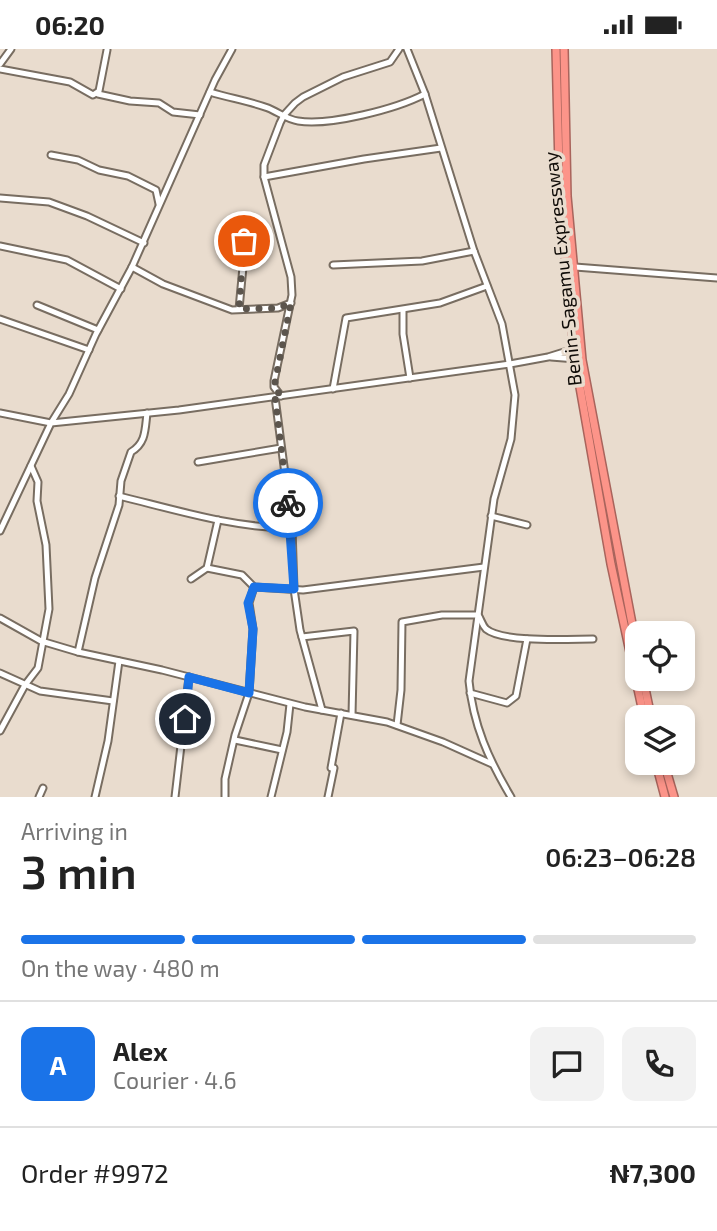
<!DOCTYPE html>
<html lang="en">
<head>
<meta charset="utf-8">
<style>
	:root { --surface:#fff; --page:#f2f2f2; --text:#222; --muted:#767676; --line:#e0e0e0; --accent:#1a73e8 }
	body { margin:0; font-family:"Exo 2",sans-serif; background:var(--page); color:var(--text); height:100vh; display:flex; flex-direction:column; font-size:26px; white-space:nowrap }
	* { box-sizing:border-box; margin:0 }
	p { font-size:23px; color:var(--muted) }
	.icon { flex:none; width:38px; height:38px; fill:none; stroke:currentColor; stroke-width:2; stroke-linecap:round; stroke-linejoin:round }
	.map { position:relative; height:748px; overflow:hidden }
	.sheet { display:flex; flex-direction:column; background:var(--surface); flex:1 }
	.sheet>* { flex:none }
	.buttons { position:absolute; left:625px; top:572px; display:grid; gap:14px }
	.buttons a { display:grid; place-items:center; width:70px; height:70px; border-radius:14px; background:var(--surface); box-shadow:0 4px 10px #0003; font-size:35px }
	.pin { position:absolute; display:grid; place-items:center; width:60px; height:60px; color:#fff; margin:-30px; border:4px solid #fff; border-radius:50%; box-shadow:0 2px 7px #0007 }
	.courier { position:absolute; display:grid; place-items:center; width:70px; height:70px; margin:-35px; border:5px solid #1a73e8; border-radius:50%; background:#fff; color:#222; box-shadow:0 2px 9px #0007 }
	.head em { font-style:normal; font-weight:600 }
	.head div { display:flex; flex-direction:column-reverse }
	.head { display:flex; align-items:center; justify-content:space-between; height:119px; padding:0 21px }
	h1 { font-size:46px; font-weight:600; line-height:52px }
	.bar { display:grid; grid-template-columns:repeat(4,1fr); gap:10px 7px; align-content:center; height:84px; padding:0 21px }
	.bar i { height:9px; border-radius:5px; background:var(--line) }
	.bar .selected { background:var(--accent) }
	.bar p { grid-column:span 4 }
	.line { display:flex; align-items:center; gap:18px; padding:0 21px; border-top:2px solid var(--line) }
	.line div { flex:1 }
	.round { display:grid; place-items:center; flex:none; width:74px; height:74px; border-radius:14px; background:var(--page) }
	.status { display:flex; justify-content:space-between; align-items:center; height:49px; padding:0 35px; background:var(--surface); direction:ltr }
	.status svg { height:19px; fill:currentColor }
	.map>svg:first-child { display:block }
</style>
</head>
<body>
<div class="status"><b>06:20</b><svg viewBox="0 0 49 12"><path d="M0 12V9h3v3zM5 12V6h3v6zM10 12V3h3v9zM15 12V0h3v12zM26 1h20v11H26zM47 4h2v5h-2z"/></svg></div>
<div class="map">
<svg width="717" height="748" viewBox="0 0 717 748">
	<rect width="100%" height="100%" fill="#e9dcce"/>
	<g fill="none" stroke-linecap="round" stroke-linejoin="round">
		<g stroke="#786d61" stroke-width="9">
			<g id="minor">
				<path d="M 407,0 L 425,45 L 474,202 L 502,275 L 515,346 L 511,390 L 494,450 L 469,632 C 473,676 489,711 511,748"/>
				<polyline points="0,15 11,0"/>
				<polyline points="0,20 70,33 93,46 99,42 107,1"/>
				<path d="M 210,43 C 229,49 249,52 268,59 C 278,63 288,71 298,72 C 330,77 396,60 425,45"/>
				<polyline points="98,45 130,52 159,54 173,63 200,66"/>
				<polyline points="51,106 78,111 99,121 128,127 156,141 159,155"/>
				<polyline points="264,128 364,110 441,99"/>
				<polyline points="0,149 49,153 87,167 144,194"/>
				<polyline points="233,187 245,192 245,197 239,260"/>
				<polyline points="0,197 67,211 121,240"/>
				<polyline points="333,216 422,212 474,202"/>
				<polyline points="132,218 163,235 232,261 278,259 291,254"/>
				<polyline points="575,218 717,229"/>
				<polyline points="37,256 98,281"/>
				<polyline points="403,261 403,285 410,329"/>
				<polyline points="0,270 89,301"/>
				<polyline points="551,308 576,310"/>
				<polyline points="333,340 346,269 440,254 487,237"/>
				<polyline points="281,347 274,338 274,332 292,246 291,228 264,128 264,116 280,74 284,66 295,54 303,48 343,28 390,13 399,0"/>
				<polyline points="275,348 292,479 294,540 300,581 322,661"/>
				<polyline points="0,364 51,374 69,345 96,285 132,218 215,31 232,0"/>
				<polyline points="198,413 281,399"/>
				<path d="M 119,447 C 176,461 233,479 292,479"/>
				<polyline points="491,467 527,476"/>
				<polyline points="0,482 51,374 179,361 510,315 548,308 577,299"/>
				<polyline points="207,519 242,526 254,538 303,541 484,518"/>
				<polyline points="191,530 207,519 218,471"/>
				<polyline points="0,569 41,592 78,603 162,621 305,658 387,673 443,693 492,715"/>
				<polyline points="302,588 354,582 352,666"/>
				<path d="M 78,603 L 95,529 L 119,456 L 121,432 L 131,403 C 146,394 145,381 147,364"/>
				<polyline points="0,624 40,642 113,652"/>
				<polyline points="470,644 507,654 516,647 527,590"/>
				<path d="M 397,676 L 401,641 L 402,573 L 442,566 L 478,566 C 481,570 482,576 486,580 C 503,594 570,590 593,590"/>
				<polyline points="0,682 25,636 38,619 49,560 46,496 37,452 38,433 31,417"/>
				<polyline points="235,691 282,701"/>
				<polyline points="331,719 341,664"/>
				<polyline points="39,748 43,739"/>
				<polyline points="95,748 108,692 119,612"/>
				<polyline points="175,748 189,628"/>
				<polyline points="225,748 225,730 235,686 249,644 253,580 249,554 254,538"/>
				<polyline points="271,748 287,683 290,655"/>
				<polyline points="328,748 334,719"/>
			</g>
		</g>
		<g stroke="#a9645c" stroke-width="10">
			<g id="highway">
				<polyline points="556,0 560,156 575,310 611,515 644,668"/>
				<polyline points="564,0 567,147 582,311 637,601"/>
				<polyline points="643,630 651,668"/>
				<polyline points="656,714 665,748"/>
				<polyline points="664,714 674,748"/>
			</g>
		</g>
		<use href="#minor" stroke="#fff" stroke-width="5"/>
		<use href="#highway" stroke="#fc9489" stroke-width="7"/>
	</g>
	<g fill="none" stroke-linecap="round" stroke-linejoin="round">
		<polyline stroke="#5c554d" stroke-width="7" stroke-dasharray="0 12.6" points="244,192 239,260 278,259 291,254 274,338 281,347 275,348 288,454"/>
		<polyline stroke="#1a73e8" stroke-width="9" points="185,670 189,628 249,644 253,580 248,554 254,538 294,540 288,454"/>
	</g>
	<g text-anchor="middle" dominant-baseline="central" stroke-width="7" stroke-linejoin="round" paint-order="stroke">
		<g font-size="19" fill="#100c08" stroke="#e9dcce">
			<text transform="translate(562 220) rotate(-96)">Benin-Sagamu Expressway</text>
		</g>
	</g>
</svg>
<div class="buttons">
<a><svg class="icon" aria-label="locate" viewBox="0 0 24 24"><circle cx="12" cy="12" r="6"/><path d="M12 2v4M12 18v4M2 12h4M18 12h4"/></svg></a>
<a><svg class="icon" aria-label="layers" viewBox="0 0 24 24"><path d="M12 4l9 5-9 5-9-5zM3 14l9 5 9-5"/></svg></a>
</div>
<div class="pin" style="left:244px;top:192px;background:#ea580c"><svg class="icon" aria-label="bag" viewBox="0 0 24 24"><path d="M5 8h14l-1 12H6zM9 8a3 3 0 0 1 6 0"/></svg></div>
<div class="pin" style="left:185px;top:670px;background:#1f2937"><svg class="icon" aria-label="home" viewBox="0 0 24 24"><path d="M3 11l9-7 9 7M6 9v11h12V9"/></svg></div>
<div class="courier" style="left:288px;top:454px"><svg class="icon" aria-label="bike" viewBox="0 0 24 24"><circle cx="6" cy="16" r="4"/><circle cx="18" cy="16" r="4"/><path d="M6 16l4-8h5l3 8M10 8l3 8H6M13 5h3"/></svg></div>
</div>
<section class="sheet">
<div class="head"><div><h1>3 min</h1><p>Arriving in</p></div><em>06:23–06:28</em></div>
<div class="bar"><i class="selected"></i><i class="selected"></i><i class="selected"></i><i></i><p>On the way · 480 m</p></div>
<div class="line" style="height:126px"><b class="round" style="background:var(--accent);color:#fff">A</b><div><b>Alex</b><p>Courier · 4.6</p></div><a class="round"><svg class="icon" aria-label="chat" viewBox="0 0 24 24"><path d="M4 5h16v11H9l-5 4z"/></svg></a><a class="round"><svg class="icon" aria-label="phone" viewBox="0 0 24 24"><path d="M5 4h4l2 5-3 2q2 4 5 5l2-3 5 2v4C11 20 4 13 5 4z"/></svg></a></div>
<div class="line" style="height:91px"><div>Order #9972</div><b>₦7,300</b></div>
</section>
</body>
</html>
